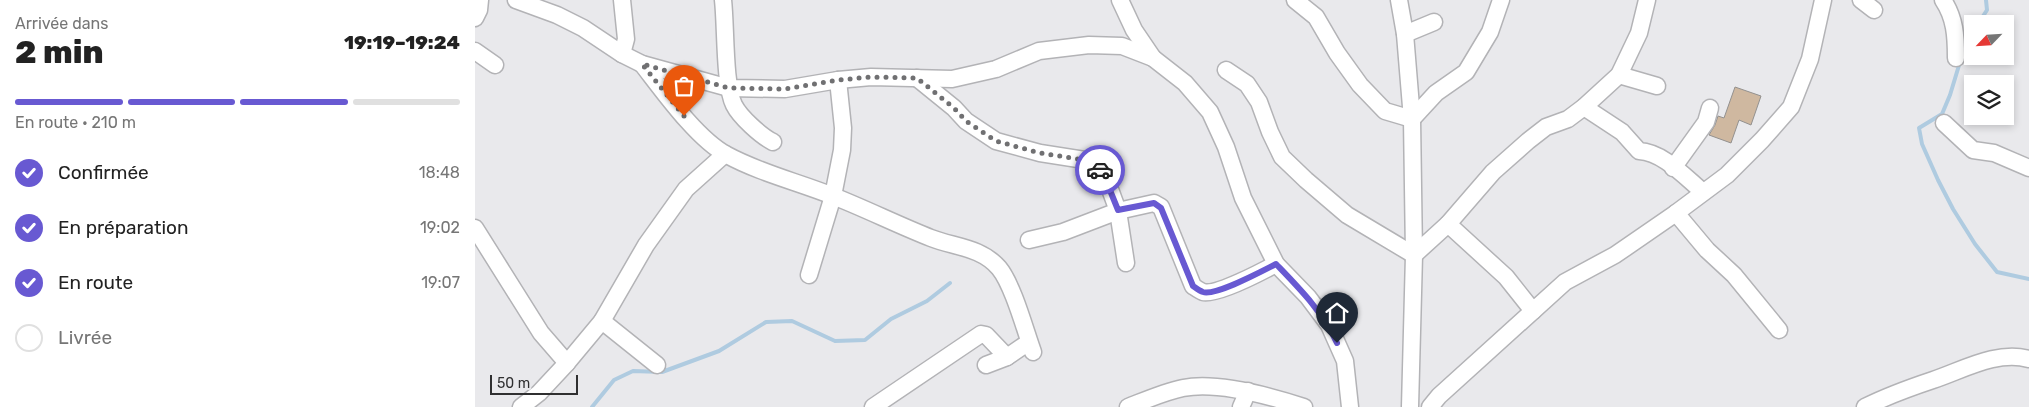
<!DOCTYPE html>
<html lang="fr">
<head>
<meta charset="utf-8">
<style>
	:root { --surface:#fff; --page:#f6f6f6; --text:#222; --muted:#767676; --line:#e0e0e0; --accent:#6859d2 }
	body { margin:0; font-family:Rubik,sans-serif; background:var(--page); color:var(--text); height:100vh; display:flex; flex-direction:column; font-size:19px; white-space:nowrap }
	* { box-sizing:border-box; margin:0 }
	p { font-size:16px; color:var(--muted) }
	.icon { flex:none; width:28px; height:28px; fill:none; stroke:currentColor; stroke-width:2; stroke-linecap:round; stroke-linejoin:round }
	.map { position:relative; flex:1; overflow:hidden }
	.details { display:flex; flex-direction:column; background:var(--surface); width:475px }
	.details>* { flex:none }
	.needle { width:32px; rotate:245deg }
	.fabs { position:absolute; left:1489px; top:15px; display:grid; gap:10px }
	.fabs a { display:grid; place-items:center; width:50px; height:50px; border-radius:0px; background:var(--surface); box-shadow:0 2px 8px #0003; font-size:25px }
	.scale { position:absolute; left:15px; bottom:12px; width:88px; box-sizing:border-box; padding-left:5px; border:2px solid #2f2f30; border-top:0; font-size:14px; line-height:18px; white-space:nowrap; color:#2f2f30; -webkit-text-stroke:4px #e9e9ec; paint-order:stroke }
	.pin { position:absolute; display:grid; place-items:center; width:42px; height:42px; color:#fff; margin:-51px -21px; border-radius:50% 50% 50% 0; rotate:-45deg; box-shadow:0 0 5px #0007 }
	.pin .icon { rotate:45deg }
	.courier { position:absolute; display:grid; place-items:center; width:50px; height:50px; margin:-25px; border:4px solid #6859d2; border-radius:50%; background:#fff; color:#222; box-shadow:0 1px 6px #0007 }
	.head em { font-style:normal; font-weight:800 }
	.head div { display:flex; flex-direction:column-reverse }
	.head { display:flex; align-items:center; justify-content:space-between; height:85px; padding:0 15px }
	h1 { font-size:32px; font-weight:800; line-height:38px }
	.bar { display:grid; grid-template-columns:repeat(4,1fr); gap:8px 5px; align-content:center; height:60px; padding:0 15px }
	.bar i { height:6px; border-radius:4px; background:var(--line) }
	.bar .active { background:var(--accent) }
	.bar p { grid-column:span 4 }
	ol { padding:0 15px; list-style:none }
	li { display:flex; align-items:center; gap:15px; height:55px }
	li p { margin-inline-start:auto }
	li .icon { padding:5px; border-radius:50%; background:var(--accent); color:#fff; stroke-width:4 }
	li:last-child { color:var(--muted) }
	li i { width:28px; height:28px; border:2px solid var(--line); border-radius:50% }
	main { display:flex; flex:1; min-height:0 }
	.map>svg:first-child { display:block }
</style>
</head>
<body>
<main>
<section class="details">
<div class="head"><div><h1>2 min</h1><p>Arrivée dans</p></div><em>19:19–19:24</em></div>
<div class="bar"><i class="active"></i><i class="active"></i><i class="active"></i><i></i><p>En route · 210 m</p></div>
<ol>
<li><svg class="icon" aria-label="check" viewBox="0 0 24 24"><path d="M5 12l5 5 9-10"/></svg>Confirmée<p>18:48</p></li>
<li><svg class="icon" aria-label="check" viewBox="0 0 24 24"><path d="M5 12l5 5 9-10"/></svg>En préparation<p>19:02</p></li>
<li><svg class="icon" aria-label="check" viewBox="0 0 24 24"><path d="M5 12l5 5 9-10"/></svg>En route<p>19:07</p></li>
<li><i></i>Livrée</li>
</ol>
</section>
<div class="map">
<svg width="1554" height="407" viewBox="0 0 1554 407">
	<rect width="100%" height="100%" fill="#e9e9ec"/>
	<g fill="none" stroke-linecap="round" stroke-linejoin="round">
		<g stroke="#afcbe0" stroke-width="4">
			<polyline points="1503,24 1512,10 1511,0"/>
			<polyline points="1487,55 1498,35"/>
			<polyline points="1485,62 1475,95 1467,114 1444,128 1447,144 1463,180 1478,209 1500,244 1522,272 1554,279"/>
			<polyline points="117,407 139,380 158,371 187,372 244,351 291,322 317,321 360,341 390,340 416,319 452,301 475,283"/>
		</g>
	</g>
	<polygon fill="#cfb8a0" stroke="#93918f" points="1260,87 1286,96 1276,125 1264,120 1256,143 1234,135 1240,125 1243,116 1249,118"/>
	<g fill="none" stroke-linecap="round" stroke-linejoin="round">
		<g stroke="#b3b3b6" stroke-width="19">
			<g id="minor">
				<polyline points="41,0 82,15 108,28 147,54 167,64 254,88 310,89 363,80 396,77 477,79 521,69 564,51 614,45 647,46 678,58 710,83 735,112 751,147 768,198 801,264 833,297 854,325 870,361 875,407"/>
				<polyline points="147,0 151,39 147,54"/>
				<path d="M 248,0 C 251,25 249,85 259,105 C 265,117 286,136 298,142"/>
				<polyline points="645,0 659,30 678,58"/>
				<polyline points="820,0 841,17 862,53 885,85 910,111 937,119 961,93 991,72 1015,32 1026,0"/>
				<polyline points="924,0 930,34 937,119 939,255 935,407"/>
				<polyline points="1386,0 1399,10"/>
				<path d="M 1468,0 C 1480,18 1481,36 1481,58"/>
				<polyline points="0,18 4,10 5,0"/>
				<polyline points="930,34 959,22"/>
				<polyline points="0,51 20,65"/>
				<path d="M 167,64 C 188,91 222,139 252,155 C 285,173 323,182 358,196 C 391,209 423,225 456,238 C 479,247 506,247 524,268 C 538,285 550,330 558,352"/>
				<polyline points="751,70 772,84 784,102 795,132 807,157 831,180 872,215 939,255 973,224 1018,172 1053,141 1071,127 1093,119 1109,107 1144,75 1164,33 1172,0"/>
				<polyline points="1144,75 1182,86"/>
				<polyline points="442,78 479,108 491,121 521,141 565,153 616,161 629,173 643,211 651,263"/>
				<path d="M 1109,107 L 1147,132 L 1164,151 C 1188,152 1210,177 1228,192"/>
				<polyline points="1469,123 1498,150 1519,153 1554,168"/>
				<polyline points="1198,168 1231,122 1235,108"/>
				<polyline points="1201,213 1232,250 1259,275 1304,330"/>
				<polyline points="973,224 1031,277 1058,311"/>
				<polyline points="0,228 66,333 92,363"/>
				<path d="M 554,240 L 588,232 L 643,211 L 679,203 L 686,207 L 718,286 C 721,288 725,291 728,292 C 741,296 788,271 801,264"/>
				<polyline points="334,275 358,196 367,150 368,128 363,80"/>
				<polyline points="127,321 182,365"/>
				<polyline points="511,365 532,357 554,342"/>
				<polyline points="46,407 64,393 92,363 127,321 171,245 211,189 250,154"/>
				<polyline points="398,407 506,334 511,335 532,357"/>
				<path d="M 653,407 C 671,400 689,392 708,388 C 743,381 795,396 829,407"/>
				<polyline points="766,407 773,391"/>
				<polyline points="955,407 964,396 1090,282 1140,255 1201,213 1252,175 1287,140 1316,107 1335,59 1348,0"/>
				<path d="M 1390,407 C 1412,396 1434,388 1458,380 C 1488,370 1522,350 1554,359"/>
			</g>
		</g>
		<use href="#minor" stroke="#fff" stroke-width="16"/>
	</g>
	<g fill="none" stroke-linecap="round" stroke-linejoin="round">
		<polyline stroke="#707072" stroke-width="5" stroke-dasharray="0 9" points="209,116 167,64 254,88 310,89 363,80 396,77 442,78 479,108 491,121 521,141 565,153 616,161 625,170"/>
		<path stroke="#6859d2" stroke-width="6" d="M 625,170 L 628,173 L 643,210 L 679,203 L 686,208 L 718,286 C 721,288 725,291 728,292 C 741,296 787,271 801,264 C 825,289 848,312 862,343"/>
	</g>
</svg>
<div class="fabs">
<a><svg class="needle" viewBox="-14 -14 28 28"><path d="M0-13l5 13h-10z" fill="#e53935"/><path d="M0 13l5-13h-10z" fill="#767676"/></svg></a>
<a><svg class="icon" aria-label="layers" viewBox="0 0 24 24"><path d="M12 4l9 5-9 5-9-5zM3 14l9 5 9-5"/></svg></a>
</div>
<div class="scale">50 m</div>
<div class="pin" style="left:209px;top:116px;background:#ea580c"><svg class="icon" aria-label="bag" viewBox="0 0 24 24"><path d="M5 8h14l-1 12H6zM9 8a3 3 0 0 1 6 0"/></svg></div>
<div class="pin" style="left:862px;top:343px;background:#1f2937"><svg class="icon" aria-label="home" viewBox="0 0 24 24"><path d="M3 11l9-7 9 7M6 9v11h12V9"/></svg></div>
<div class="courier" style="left:625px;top:170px"><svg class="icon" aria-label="car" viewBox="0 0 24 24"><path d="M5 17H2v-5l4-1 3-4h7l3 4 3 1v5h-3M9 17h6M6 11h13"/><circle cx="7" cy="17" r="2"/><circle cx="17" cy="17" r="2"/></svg></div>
</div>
</main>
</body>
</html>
